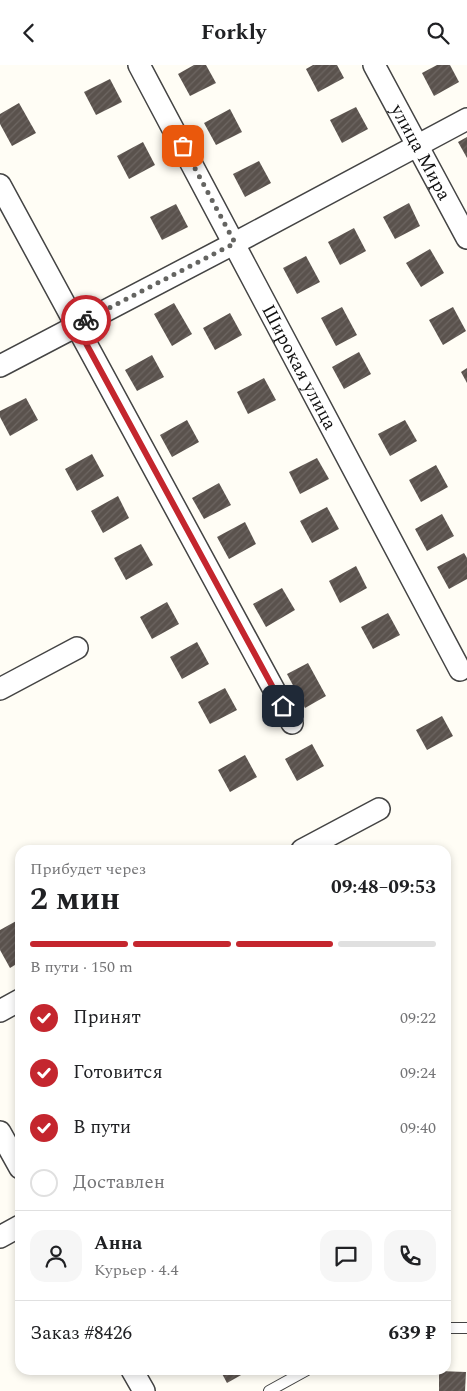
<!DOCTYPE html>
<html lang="ru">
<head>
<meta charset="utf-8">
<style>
	:root { --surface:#fff; --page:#f6f6f6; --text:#202124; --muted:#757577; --line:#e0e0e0; --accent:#c4262e }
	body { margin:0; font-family:Spectral,serif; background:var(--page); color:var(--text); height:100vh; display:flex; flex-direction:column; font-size:19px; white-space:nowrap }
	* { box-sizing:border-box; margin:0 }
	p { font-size:16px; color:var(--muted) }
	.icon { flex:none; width:28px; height:28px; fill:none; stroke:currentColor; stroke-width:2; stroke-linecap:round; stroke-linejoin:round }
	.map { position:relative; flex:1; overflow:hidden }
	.drawer { position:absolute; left:15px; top:780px; width:436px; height:530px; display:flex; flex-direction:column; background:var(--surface); border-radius:15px; box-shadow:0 2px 8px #0003 }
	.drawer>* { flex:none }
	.pin { position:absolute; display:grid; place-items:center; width:42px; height:42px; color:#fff; margin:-21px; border-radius:10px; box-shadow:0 2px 8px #0006 }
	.courier { position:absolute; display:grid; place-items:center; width:50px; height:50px; margin:-25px; border:4px solid #c4262e; border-radius:50%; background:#fff; color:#222; box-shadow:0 1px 6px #0007 }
	.headline em { font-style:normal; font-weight:700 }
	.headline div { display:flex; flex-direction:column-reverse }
	.headline { display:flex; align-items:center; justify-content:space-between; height:85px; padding:0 15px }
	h1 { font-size:32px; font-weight:700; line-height:38px }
	.bar { display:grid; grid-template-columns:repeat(4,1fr); gap:8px 5px; align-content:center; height:60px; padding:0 15px }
	.bar i { height:6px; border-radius:4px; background:var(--line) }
	.bar .current { background:var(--accent) }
	.bar p { grid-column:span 4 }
	.line { display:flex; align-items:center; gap:12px; padding:0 15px; border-top:1px solid var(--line) }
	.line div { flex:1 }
	.round { display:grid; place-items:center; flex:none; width:52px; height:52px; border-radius:15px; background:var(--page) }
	ol { padding:0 15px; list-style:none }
	li { display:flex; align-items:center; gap:15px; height:55px }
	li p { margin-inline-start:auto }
	li .icon { padding:5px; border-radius:50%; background:var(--accent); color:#fff; stroke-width:4 }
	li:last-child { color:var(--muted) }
	li i { width:28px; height:28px; border:2px solid var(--line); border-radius:50% }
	header { display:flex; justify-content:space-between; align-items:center; height:65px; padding:0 15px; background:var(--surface); font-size:22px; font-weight:700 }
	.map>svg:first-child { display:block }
</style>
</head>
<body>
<header><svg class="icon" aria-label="back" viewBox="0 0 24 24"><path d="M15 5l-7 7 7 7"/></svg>Forkly<svg class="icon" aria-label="search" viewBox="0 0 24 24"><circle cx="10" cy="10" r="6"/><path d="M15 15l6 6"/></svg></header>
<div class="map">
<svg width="467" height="1326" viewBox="0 0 467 1326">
	<defs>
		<pattern id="building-hatch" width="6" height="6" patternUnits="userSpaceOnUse" patternTransform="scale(1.25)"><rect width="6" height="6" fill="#5a524d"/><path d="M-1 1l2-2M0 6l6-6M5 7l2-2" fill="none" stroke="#6d6662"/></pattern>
	</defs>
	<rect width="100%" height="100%" fill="#fffdf5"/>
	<g fill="url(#building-hatch)">
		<polygon points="194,0 206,0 216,18 190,31 178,9"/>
		<polygon points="313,0 337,0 344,13 318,27 306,4"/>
		<polygon points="437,0 450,0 459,17 434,31 422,8"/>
		<polygon points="110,14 122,37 96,50 84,27"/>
		<polygon points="19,38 36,68 12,81 0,59 0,49"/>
		<polygon points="356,42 368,64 342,78 330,55"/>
		<polygon points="230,44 242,67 216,80 204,58"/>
		<polygon points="467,72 467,93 458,77"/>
		<polygon points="143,77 155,100 129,114 117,91"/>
		<polygon points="259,96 271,118 245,132 233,109"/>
		<polygon points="409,138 420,161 395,174 383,152"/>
		<polygon points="176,139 188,162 162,175 150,152"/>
		<polygon points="354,163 366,186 340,200 328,177"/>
		<polygon points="430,184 444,208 421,222 406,198"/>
		<polygon points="306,191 320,217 297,229 283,203"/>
		<polygon points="174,238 192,269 172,281 154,249"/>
		<polygon points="342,242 357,270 336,281 321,253"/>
		<polygon points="453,242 466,266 443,280 429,255"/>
		<polygon points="230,248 242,270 215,285 203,263"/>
		<polygon points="359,287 371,309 344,324 332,302"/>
		<polygon points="152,290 164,312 137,326 125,305"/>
		<polygon points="467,303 467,318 461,307"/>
		<polygon points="264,313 276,335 248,349 237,327"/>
		<polygon points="26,333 38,355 10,371 0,352 0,346"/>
		<polygon points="187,355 199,377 172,392 160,370"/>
		<polygon points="405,355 417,376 390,391 378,369"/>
		<polygon points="92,389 104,411 77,426 65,404"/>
		<polygon points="317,393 329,414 300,429 289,407"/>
		<polygon points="436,400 448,422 421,437 409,415"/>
		<polygon points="219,418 231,440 204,454 192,433"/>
		<polygon points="118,431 129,453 103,468 91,446"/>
		<polygon points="327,442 339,464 312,478 300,456"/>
		<polygon points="442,449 454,471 427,486 415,464"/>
		<polygon points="245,457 256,479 229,494 217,472"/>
		<polygon points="141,479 153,500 126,515 114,493"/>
		<polygon points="464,488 467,493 467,514 449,524 437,502"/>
		<polygon points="356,501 367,523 340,538 329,516"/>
		<polygon points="282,523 295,545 266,562 253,539"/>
		<polygon points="167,537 179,559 152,574 140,552"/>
		<polygon points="388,548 400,570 373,584 361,562"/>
		<polygon points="197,577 209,599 182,614 170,592"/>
		<polygon points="308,598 326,631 305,643 287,609"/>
		<polygon points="225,623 237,645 210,659 198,637"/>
		<polygon points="442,651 453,671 427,685 416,665"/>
		<polygon points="312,679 324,701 297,716 285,694"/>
		<polygon points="245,690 257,712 230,727 218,705"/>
		<polygon points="18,855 20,858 20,897 10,903 0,885 0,865"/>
		<polygon points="220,1305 250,1305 227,1318"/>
		<polygon points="439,1306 466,1307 465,1326 439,1326"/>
	</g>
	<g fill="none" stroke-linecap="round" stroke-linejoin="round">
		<g stroke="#444" stroke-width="12">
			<g id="service">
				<polyline points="446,1263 467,1263"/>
				<polyline points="269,1326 307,1305"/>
			</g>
		</g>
		<g stroke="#444" stroke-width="24">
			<g id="minor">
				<path id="s1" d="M 139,0 L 460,605"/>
				<path id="s2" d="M 374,0 L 467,173"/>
				<polyline points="0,120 292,658"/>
				<polyline points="0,301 235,178 467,54"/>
				<polyline points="0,624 77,583"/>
				<polyline points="302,785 379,744"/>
				<polyline points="0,946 20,935"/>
				<polyline points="0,1067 20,1103"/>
				<polyline points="0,1172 20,1161"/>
				<polyline points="132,1305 144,1326"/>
			</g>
		</g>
		<use href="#service" stroke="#fff" stroke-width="10"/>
		<use href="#minor" stroke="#fff" stroke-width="21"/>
	</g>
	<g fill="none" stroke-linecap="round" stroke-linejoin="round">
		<polyline stroke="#646461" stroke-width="5" stroke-dasharray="0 9" points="86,255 235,178 183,81"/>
		<polyline stroke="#c4262e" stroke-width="6" points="86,255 76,260 283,641"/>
	</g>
	<g text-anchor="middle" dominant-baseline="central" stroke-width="5" stroke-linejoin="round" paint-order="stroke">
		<g font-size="19" fill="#111" stroke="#fff">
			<text stroke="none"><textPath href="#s2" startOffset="99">улица Мира</textPath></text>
			<text stroke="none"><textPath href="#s1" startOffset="342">Широкая улица</textPath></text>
		</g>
	</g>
</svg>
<div class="pin" style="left:183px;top:81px;background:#ea580c"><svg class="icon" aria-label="bag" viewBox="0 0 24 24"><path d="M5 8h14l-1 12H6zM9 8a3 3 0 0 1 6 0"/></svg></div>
<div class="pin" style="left:283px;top:641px;background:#1f2937"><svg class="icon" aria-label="home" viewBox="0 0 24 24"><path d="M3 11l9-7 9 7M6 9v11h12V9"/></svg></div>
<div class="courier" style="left:86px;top:255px"><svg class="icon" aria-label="bike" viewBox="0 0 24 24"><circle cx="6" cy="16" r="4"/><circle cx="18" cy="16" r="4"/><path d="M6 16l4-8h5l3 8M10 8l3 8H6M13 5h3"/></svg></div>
<section class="drawer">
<div class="headline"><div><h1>2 мин</h1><p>Прибудет через</p></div><em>09:48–09:53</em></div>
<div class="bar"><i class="current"></i><i class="current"></i><i class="current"></i><i></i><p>В пути · 150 m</p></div>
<ol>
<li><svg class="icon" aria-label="check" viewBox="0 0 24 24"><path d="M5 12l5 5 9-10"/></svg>Принят<p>09:22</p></li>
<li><svg class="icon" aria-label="check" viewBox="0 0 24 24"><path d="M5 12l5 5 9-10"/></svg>Готовится<p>09:24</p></li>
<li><svg class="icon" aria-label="check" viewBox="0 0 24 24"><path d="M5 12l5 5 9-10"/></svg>В пути<p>09:40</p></li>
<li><i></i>Доставлен</li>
</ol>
<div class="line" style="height:90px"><a class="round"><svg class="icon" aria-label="person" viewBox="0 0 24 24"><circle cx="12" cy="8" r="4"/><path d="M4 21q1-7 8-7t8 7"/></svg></a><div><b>Анна</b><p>Курьер · 4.4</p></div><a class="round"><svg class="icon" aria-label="chat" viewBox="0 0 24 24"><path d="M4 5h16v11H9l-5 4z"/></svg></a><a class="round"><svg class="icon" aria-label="phone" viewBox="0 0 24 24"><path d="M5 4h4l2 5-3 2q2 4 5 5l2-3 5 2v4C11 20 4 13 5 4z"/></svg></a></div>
<div class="line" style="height:65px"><div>Заказ #8426</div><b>639 ₽</b></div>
</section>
</div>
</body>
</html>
